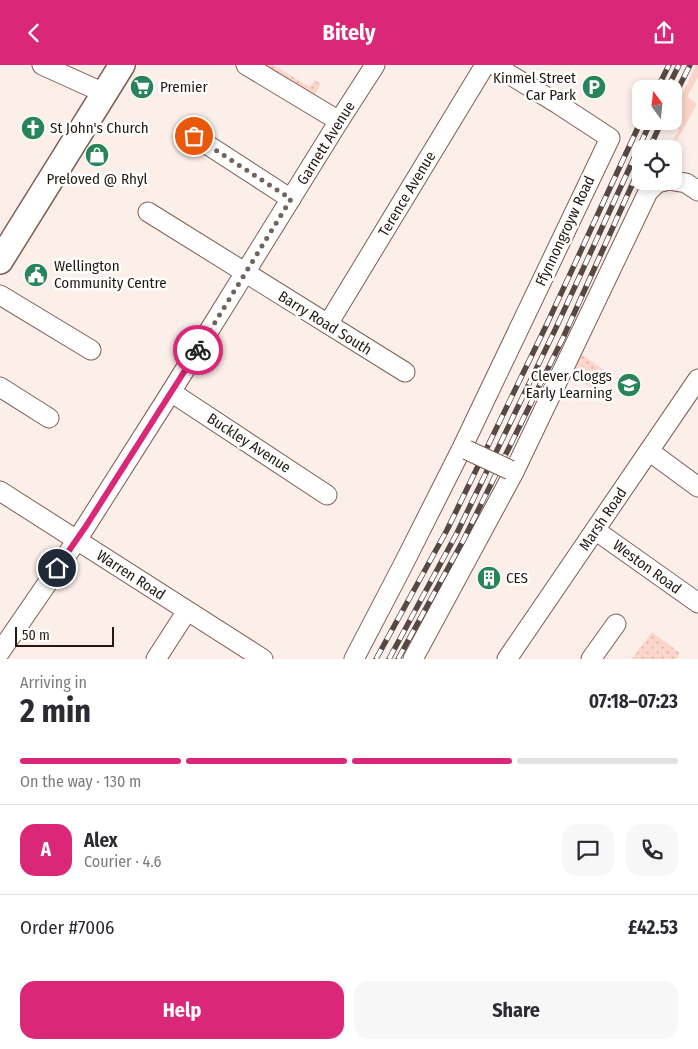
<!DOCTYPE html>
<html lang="en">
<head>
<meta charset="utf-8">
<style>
	:root { --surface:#fff; --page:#f7f7f7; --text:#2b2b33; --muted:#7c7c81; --line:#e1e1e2; --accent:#db2777 }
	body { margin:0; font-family:"Fira Sans Condensed",sans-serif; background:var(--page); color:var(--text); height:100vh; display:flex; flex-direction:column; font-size:19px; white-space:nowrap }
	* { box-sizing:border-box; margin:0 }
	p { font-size:16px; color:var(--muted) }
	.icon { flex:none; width:28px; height:28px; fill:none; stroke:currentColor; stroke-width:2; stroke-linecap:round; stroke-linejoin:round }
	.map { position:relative; height:594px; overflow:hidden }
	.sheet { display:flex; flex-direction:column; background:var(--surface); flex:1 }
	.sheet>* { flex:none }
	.needle { width:32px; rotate:345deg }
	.controls { position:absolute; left:632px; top:15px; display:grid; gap:10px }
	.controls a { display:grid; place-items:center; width:50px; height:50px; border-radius:10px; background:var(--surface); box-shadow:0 2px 8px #0003; font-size:25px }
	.scale { position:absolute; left:15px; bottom:12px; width:99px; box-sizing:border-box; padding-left:5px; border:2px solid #251915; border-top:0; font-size:14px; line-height:18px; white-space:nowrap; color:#251915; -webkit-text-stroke:4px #fff; paint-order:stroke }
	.pin { position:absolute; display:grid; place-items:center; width:42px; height:42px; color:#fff; margin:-21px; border:2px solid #fff; border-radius:50%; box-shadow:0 1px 5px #0007 }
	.courier { position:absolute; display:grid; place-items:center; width:50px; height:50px; margin:-25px; border:4px solid #db2777; border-radius:50%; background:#fff; color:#222; box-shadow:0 1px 6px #0007 }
	.overview em { font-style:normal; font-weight:700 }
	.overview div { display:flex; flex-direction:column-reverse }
	.overview { display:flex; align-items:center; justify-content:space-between; height:85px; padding:0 20px }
	h1 { font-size:32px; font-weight:700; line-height:38px }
	.bar { display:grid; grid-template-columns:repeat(4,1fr); gap:8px 5px; align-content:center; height:60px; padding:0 20px }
	.bar i { height:6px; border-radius:4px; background:var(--line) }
	.bar .on { background:var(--accent) }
	.bar p { grid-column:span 4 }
	.line { display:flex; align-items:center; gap:12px; padding:0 20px; border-top:1px solid var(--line) }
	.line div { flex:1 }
	.round { display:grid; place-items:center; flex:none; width:52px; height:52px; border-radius:15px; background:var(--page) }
	.button { display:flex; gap:10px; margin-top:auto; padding:10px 20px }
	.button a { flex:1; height:58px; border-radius:15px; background:var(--accent); color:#fff; font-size:20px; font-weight:700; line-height:58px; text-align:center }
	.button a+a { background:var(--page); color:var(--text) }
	header { display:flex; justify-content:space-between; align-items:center; height:65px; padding:0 20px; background:var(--accent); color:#fff; font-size:22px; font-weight:700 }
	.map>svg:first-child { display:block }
</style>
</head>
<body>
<header><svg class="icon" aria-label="back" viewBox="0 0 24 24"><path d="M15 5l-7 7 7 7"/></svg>Bitely<svg class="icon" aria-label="share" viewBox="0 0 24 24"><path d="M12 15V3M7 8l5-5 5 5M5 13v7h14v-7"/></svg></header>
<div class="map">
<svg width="698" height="594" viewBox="0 0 698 594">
	<defs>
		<pattern id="park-dots" width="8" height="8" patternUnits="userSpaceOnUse" patternTransform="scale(1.25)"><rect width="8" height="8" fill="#fbd5c9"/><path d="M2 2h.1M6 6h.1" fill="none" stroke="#d7b6ac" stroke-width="1.8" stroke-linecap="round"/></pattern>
	</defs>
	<rect width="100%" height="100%" fill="#fceee9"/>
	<polygon fill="#fbd5c9" points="696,0 698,0 698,12 687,32 697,39 672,84 668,84 679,65 669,58 669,56 674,56 674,47"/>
	<g fill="url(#park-dots)">
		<polygon points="265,0 273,0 310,22 315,15 321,19 315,29"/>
		<polygon points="581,289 607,307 595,325 571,310"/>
		<polygon points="652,567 680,588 676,594 632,594"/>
	</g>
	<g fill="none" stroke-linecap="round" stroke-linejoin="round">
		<g stroke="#7d5e54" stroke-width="21">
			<g id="minor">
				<polyline points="42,0 104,28"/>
				<polyline points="246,0 339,56"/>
				<polyline points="194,71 291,134"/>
				<polyline points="674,116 686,118 698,126"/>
				<polyline points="148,147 405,307"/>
				<polyline points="0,230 91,285"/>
				<polyline points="328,259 485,0"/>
				<polyline points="0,322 49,353"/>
				<polyline points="171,327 327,430"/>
				<polyline points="649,386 698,422"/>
				<polyline points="0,426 263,594"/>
				<polyline points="595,465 698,538"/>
				<polyline points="0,587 77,475 171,327 339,56 375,0"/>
				<polyline points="156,594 187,546"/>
				<polyline points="354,594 402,502 462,383 610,73 558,39 494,0"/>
				<polyline points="413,594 514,407 648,127 657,118 665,116"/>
				<polyline points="507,594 698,314"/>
				<polyline points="591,594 616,559"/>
			</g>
		</g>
		<g stroke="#7d5e54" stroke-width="28">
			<polyline id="major" points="0,196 122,0"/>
		</g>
		<use href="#minor" stroke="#fff" stroke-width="19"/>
		<use href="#major" stroke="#fff" stroke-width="25"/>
		<g stroke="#564945" stroke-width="5.5">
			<g id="rail">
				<polyline points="657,24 669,0"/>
				<polyline points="667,24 679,0"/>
				<polyline points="674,32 690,0"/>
				<polyline points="649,84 662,56"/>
				<polyline points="376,594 447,465 546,261 641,56"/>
				<polyline points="389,594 457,468 555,265 651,56"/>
				<polyline points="398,594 464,474 563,273 641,100"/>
			</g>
		</g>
		<use href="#rail" stroke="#fff" stroke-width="4" stroke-dasharray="11" stroke-linecap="butt"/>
		<g stroke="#7d5e54" stroke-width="21" stroke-linecap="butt">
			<polyline id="minor-bridge" points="467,385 510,405"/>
		</g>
		<use href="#minor-bridge" stroke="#fff" stroke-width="19"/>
	</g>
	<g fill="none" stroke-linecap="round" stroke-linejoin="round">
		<polyline stroke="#70645f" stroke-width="5" stroke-dasharray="0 9" points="194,71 291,134 198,285"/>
		<polyline stroke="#db2777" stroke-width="6" points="57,503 86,461 198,285"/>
	</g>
	<defs>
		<g id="supermarket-disc" transform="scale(1.25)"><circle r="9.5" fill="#28845b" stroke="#fff"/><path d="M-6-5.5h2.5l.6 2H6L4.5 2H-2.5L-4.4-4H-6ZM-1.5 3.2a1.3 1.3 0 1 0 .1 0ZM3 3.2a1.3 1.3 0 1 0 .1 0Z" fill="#fff"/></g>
		<g id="parking-disc" transform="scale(1.25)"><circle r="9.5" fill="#28845b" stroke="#fff"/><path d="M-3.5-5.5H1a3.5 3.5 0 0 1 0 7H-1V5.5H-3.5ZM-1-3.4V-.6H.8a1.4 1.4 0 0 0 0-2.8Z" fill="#fff"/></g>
		<g id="church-disc" transform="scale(1.25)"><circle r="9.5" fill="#28845b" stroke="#fff"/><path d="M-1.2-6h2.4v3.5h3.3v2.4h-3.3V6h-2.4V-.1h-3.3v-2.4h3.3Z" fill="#fff"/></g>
		<g id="shop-disc" transform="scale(1.25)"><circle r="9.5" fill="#28845b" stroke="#fff"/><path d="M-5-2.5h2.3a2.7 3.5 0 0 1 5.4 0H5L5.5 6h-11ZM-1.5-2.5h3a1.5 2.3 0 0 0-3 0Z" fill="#fff"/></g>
		<g id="civic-disc" transform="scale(1.25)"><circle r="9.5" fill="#28845b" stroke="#fff"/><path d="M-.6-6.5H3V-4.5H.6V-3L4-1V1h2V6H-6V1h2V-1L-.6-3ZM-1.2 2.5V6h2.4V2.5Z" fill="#fff"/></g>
		<g id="school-disc" transform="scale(1.25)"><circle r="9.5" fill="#28845b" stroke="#fff"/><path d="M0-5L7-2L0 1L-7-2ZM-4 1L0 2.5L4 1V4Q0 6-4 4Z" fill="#fff"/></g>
		<g id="building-disc" transform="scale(1.25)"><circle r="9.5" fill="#28845b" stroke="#fff"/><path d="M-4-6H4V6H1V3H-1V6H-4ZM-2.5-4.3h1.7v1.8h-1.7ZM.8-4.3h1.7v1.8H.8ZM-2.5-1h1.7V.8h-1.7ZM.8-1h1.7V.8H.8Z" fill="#fff"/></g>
	</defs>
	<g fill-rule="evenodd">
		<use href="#supermarket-disc" x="142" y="22"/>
		<use href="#parking-disc" x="594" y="22"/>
		<use href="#church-disc" x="33" y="63"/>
		<use href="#shop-disc" x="97" y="90"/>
		<use href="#civic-disc" x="36" y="210"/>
		<use href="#school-disc" x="629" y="320"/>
		<use href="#building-disc" x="489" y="513"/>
	</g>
	<g text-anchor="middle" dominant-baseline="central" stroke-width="5" stroke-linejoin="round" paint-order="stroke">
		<g font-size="15" fill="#251915" stroke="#fff" text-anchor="start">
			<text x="576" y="13" text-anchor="end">Kinmel Street<tspan x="576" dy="17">Car Park</tspan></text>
			<text x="160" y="22">Premier</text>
			<text x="50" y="63">St John's Church</text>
			<text x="97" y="114" text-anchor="middle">Preloved @ Rhyl</text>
			<text x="54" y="201">Wellington<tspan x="54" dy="17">Community Centre</tspan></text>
			<text x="612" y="311" text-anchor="end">Clever Cloggs<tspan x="612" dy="17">Early Learning</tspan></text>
			<text x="506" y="513">CES</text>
		</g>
		<g font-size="15" fill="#251915" stroke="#fff">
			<text transform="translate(326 78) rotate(-58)">Garnett Avenue</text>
			<text transform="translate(407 129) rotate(-59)">Terence Avenue</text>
			<text transform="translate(565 166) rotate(-65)">Ffynnongroyw Road</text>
			<text transform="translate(325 258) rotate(32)">Barry Road South</text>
			<text transform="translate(249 378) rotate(33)">Buckley Avenue</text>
			<text transform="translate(603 454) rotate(-56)">Marsh Road</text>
			<text transform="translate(647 502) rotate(36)">Weston Road</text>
			<text transform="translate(131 510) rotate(33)">Warren Road</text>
		</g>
	</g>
</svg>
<div class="controls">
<a><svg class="needle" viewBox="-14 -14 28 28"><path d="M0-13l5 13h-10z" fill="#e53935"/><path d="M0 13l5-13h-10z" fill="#7c7c81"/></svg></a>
<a><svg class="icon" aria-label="locate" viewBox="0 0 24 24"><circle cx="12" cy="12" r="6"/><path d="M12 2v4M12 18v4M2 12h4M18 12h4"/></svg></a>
</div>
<div class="scale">50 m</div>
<div class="pin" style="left:194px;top:71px;background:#ea580c"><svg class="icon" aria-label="bag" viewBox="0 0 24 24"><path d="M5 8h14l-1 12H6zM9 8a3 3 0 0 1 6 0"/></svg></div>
<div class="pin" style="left:57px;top:503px;background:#1f2937"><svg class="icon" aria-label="home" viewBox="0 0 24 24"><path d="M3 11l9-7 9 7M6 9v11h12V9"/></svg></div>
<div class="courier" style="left:198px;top:285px"><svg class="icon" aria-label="bike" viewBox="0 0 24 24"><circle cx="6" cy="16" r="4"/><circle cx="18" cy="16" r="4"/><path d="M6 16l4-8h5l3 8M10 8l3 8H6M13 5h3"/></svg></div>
</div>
<section class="sheet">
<div class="overview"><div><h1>2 min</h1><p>Arriving in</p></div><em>07:18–07:23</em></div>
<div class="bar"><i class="on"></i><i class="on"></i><i class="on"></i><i></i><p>On the way · 130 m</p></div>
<div class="line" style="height:90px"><b class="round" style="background:var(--accent);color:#fff">A</b><div><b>Alex</b><p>Courier · 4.6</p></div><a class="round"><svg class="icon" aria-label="chat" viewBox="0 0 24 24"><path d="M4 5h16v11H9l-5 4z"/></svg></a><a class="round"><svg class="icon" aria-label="phone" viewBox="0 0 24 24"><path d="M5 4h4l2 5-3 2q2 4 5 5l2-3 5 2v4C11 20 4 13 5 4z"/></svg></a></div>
<div class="line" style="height:65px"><div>Order #7006</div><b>£42.53</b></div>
<div class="button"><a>Help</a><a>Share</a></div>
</section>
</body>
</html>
